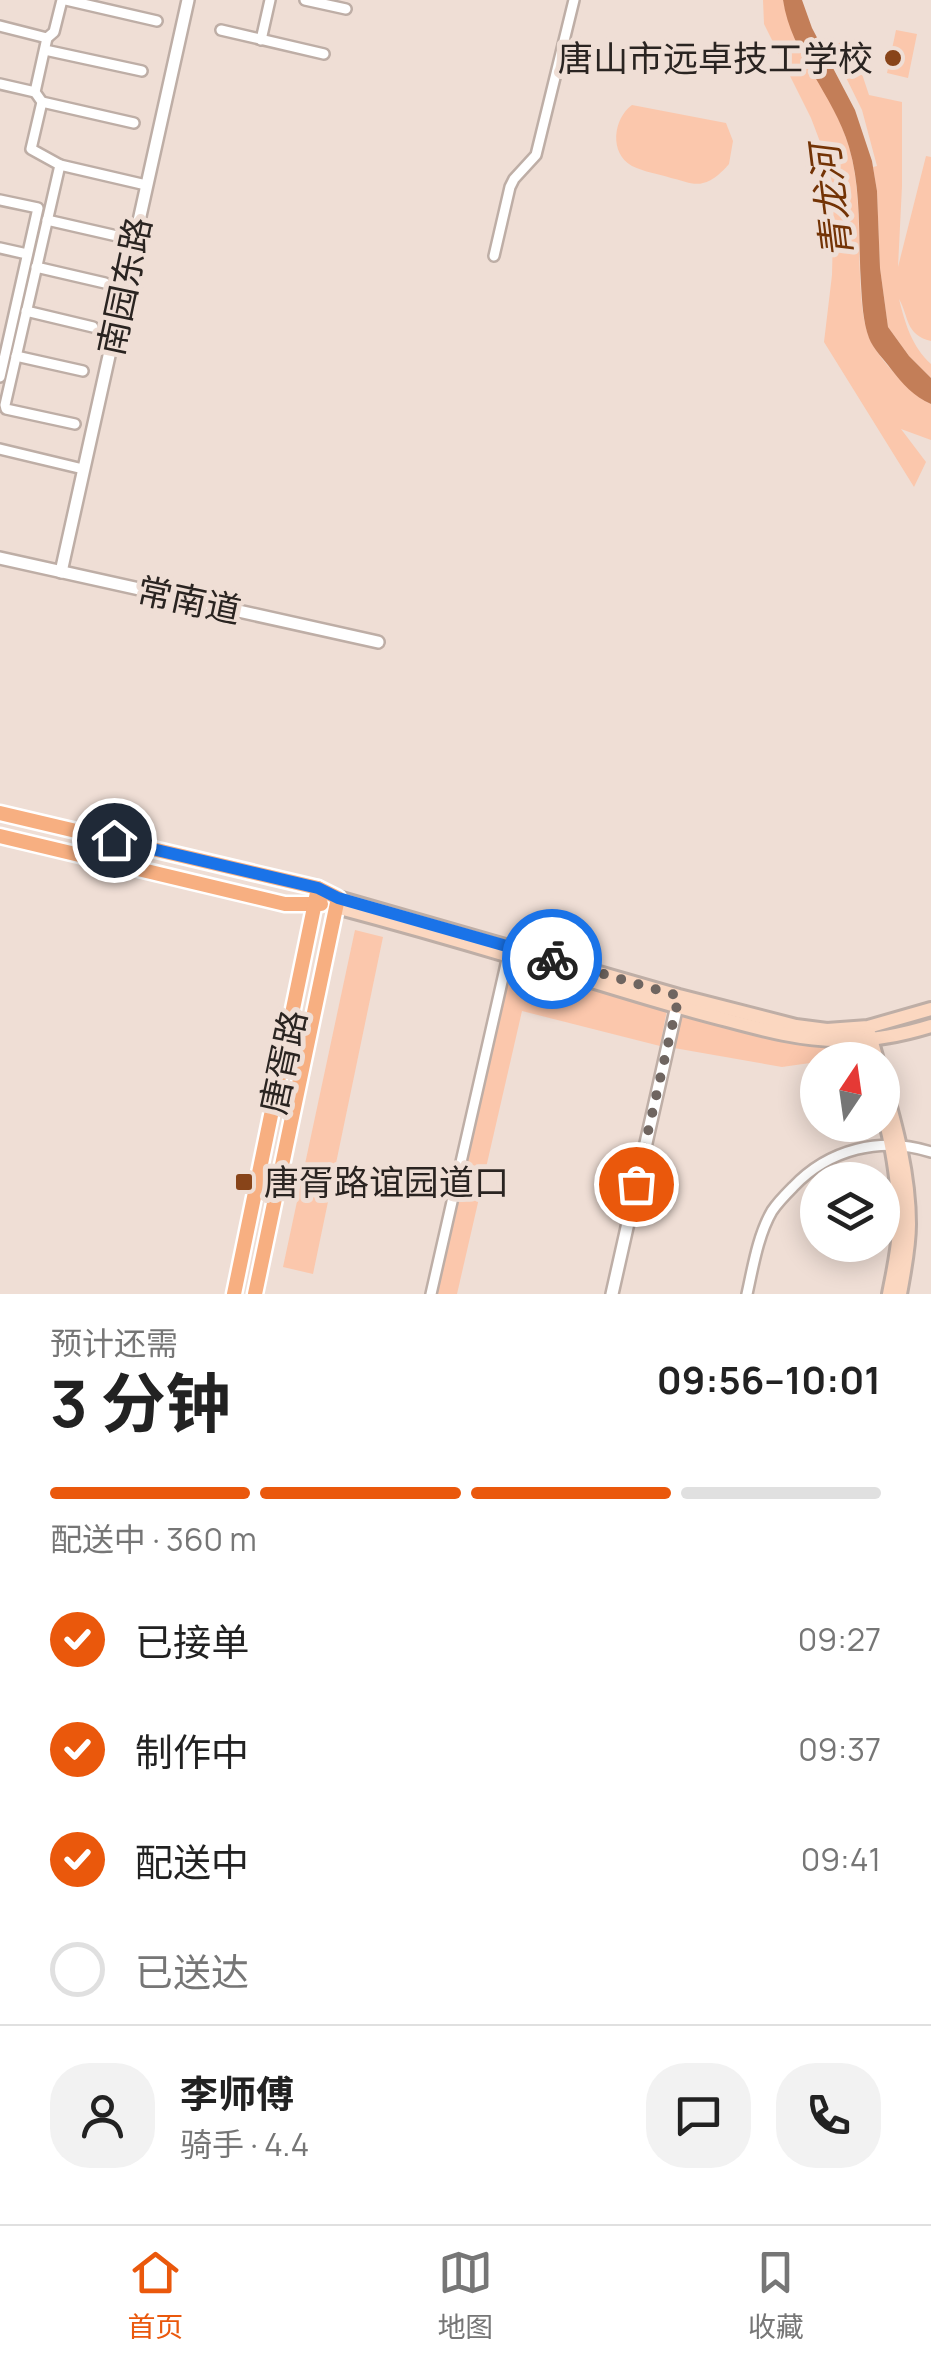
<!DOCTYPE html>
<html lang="zh">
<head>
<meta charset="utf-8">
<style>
	:root { --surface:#fff; --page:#f2f2f2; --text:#222; --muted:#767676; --line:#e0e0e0; --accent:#ea580c }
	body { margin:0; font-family:Manrope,"Noto Sans SC",sans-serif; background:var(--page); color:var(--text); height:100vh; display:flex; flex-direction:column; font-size:38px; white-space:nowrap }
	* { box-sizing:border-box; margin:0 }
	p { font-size:32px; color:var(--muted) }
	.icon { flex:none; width:55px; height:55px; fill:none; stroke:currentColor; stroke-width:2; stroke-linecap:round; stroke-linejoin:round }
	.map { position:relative; height:1294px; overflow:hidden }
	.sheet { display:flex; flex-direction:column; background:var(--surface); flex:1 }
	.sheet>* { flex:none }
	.needle { width:65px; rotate:13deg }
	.buttons { position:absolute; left:800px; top:1042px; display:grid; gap:20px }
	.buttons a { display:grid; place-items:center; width:100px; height:100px; border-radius:50%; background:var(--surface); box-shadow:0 5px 25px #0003; font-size:50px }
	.pin { position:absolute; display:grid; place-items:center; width:85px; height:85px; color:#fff; margin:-42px; border:5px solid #fff; border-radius:50%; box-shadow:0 2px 10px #0007 }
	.courier { position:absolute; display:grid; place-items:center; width:100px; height:100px; margin:-50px; border:8px solid #1a73e8; border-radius:50%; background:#fff; color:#222; box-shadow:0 2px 12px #0007 }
	.overview em { font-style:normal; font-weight:700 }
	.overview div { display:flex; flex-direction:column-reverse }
	.overview { display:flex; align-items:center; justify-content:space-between; height:170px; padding:0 50px }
	h1 { font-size:65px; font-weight:700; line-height:75px }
	.bar { display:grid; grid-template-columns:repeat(4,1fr); gap:15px 10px; align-content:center; height:120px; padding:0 50px }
	.bar i { height:12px; border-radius:8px; background:var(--line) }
	.bar .selected { background:var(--accent) }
	.bar p { grid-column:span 4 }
	.line { display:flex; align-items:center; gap:25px; padding:0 50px; border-top:2px solid var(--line) }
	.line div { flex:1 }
	.round { display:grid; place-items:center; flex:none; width:105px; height:105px; border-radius:40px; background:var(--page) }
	ol { padding:0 50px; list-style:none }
	li { display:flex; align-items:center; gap:30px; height:110px }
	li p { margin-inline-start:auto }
	li .icon { padding:10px; border-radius:50%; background:var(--accent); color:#fff; stroke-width:4 }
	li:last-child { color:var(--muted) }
	li i { width:55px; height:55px; border:5px solid var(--line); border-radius:50% }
	.tab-bar { display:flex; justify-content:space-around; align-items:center; height:140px; border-top:2px solid var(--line); background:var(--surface); font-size:28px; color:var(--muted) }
	.tab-bar a { display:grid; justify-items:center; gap:5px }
	.tab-bar .selected { color:var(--accent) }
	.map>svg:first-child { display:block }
</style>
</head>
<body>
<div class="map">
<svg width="931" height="1294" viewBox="0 0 931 1294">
	<rect width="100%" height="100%" fill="#efded5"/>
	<g fill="#fbc7ac">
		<path d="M 763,0 L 783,0 C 794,54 834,94 849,147 C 861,187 858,234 860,277 C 861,296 862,319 869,337 C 875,352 890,369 901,380 C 911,389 919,399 931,404 L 931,440 L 901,429 L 926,462 L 914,487 L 824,342 L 832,275 L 834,190 L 825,155 L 811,118 L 764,24 Z"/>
		<polygon points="896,30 917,34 908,78 887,73"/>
		<path d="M 845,40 L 860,68 L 869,95 L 902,102 L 902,186 L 898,267 L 926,156 L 931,157 L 931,341 C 905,335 909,316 899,299 C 905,323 912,347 931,364 L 931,378 L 909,356 L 888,327 L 880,268 L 877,191 L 873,167 L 877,166 L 862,110 L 831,47 Z"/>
		<path d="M 632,105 L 726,123 L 733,141 L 729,164 C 723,171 713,181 703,183 C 694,186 681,180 671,178 C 659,174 644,172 632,166 C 609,153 613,119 632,105 Z"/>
		<polygon points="355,930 383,937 313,1274 283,1267"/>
		<polygon points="510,964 667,1010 660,1046 522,1011 457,1294 435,1294"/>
		<polygon points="682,1015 790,1043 838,1046 839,1059 818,1060 817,1062 782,1067 674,1048"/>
	</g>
	<path fill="#c37e58" d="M 783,0 L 802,0 L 812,28 L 855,110 L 872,161 L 877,191 L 880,268 L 888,327 L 909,356 L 931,378 L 931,404 C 914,397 902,383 891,369 C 884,359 873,349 869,338 C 863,322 862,301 861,284 C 858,240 862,190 849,147 C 834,95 791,54 783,0 Z"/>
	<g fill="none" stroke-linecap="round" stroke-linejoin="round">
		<g stroke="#beaea6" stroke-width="14">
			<g id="minor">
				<polyline points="66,0 157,21"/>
				<polyline points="305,0 346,9"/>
				<polyline points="0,26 47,38 54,32 62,0"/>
				<polyline points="221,30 324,54"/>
				<polyline points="47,38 35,92 42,102 31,149 60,165 5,405 6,409 75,424"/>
				<polyline points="261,40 270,0"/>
				<polyline points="45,50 142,71"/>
				<polyline points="0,84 35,92"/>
				<polyline points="42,102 134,123"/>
				<polyline points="60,165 146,185"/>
				<polyline points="0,200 38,208 0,377"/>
				<polyline points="47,220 117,236"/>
				<polyline points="0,248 27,254"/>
				<polyline points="494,256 510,187 514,179 536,155 574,0"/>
				<polyline points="36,267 105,283"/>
				<polyline points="26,311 93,327"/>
				<polyline points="16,356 83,371"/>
				<polyline points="0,449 83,469"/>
				<polyline points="431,1294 509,951"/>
				<path d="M 747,1294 C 753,1267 758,1235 772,1211 C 778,1202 786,1194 793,1187 C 829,1149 881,1136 931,1152"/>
			</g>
		</g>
		<g stroke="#beaea6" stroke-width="16">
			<g id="tertiary">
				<polyline points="0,558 378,642"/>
				<polyline points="61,572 188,0"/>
				<polyline points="612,1294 678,1001"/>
			</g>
		</g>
		<g stroke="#beaea6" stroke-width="18">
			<g id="secondary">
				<polyline points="338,898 679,996 796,1026 827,1030 868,1027 931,1009"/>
				<path d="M 336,907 C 415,928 494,951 572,975 C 624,991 675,1007 727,1020 C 764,1030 802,1040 840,1040 C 871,1041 902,1035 931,1026"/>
				<polyline points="870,1035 877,1060"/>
				<polyline points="859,1036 867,1060"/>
				<path d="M 882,1079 C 896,1126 909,1175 909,1224 C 909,1248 904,1271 900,1294"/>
				<path d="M 882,1110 C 892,1139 901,1200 899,1230 C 898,1252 893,1273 889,1294"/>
			</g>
		</g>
		<g stroke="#fff" stroke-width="19">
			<g id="primary">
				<polyline points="0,813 318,888 338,898 255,1294"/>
				<polyline points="0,836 285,904 321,904"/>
				<polyline points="234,1294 318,888"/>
			</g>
		</g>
		<use href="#minor" stroke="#fff" stroke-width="9"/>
		<use href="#tertiary" stroke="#fff" stroke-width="11"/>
		<use href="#secondary" stroke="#fbd7c0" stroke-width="12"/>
		<use href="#primary" stroke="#f7af81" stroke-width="14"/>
	</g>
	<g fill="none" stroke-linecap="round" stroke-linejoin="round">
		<polyline stroke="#6f6560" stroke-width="10" stroke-dasharray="0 18" points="552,959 679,996 636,1184"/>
		<polyline stroke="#1a73e8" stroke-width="12" points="114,840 318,888 338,898 552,959"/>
	</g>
	<g fill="#884419" stroke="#efded5" stroke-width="4">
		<circle cx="893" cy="58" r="10"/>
		<rect x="234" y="1172" width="20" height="20" rx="5"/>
	</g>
	<g text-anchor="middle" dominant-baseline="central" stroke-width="10" stroke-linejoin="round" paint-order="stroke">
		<g font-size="35" fill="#2a2421" stroke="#efded5" text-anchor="end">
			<text x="873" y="58">唐山市远卓技工学校</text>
			<text x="264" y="1182" text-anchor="start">唐胥路谊园道口</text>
		</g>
		<g font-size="35" fill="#2a2421" stroke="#efded5">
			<text transform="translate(124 286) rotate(-78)">南园东路</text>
			<text transform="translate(189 600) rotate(12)">常南道</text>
			<text transform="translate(283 1062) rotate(-78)">唐胥路</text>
		</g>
		<g font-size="38" font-style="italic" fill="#733305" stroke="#efded5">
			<text transform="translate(830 202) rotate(-97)">青龙河</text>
		</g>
	</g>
</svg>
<div class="buttons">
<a><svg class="needle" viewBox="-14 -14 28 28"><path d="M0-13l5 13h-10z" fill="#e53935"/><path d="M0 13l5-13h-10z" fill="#767676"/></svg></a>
<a><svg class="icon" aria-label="layers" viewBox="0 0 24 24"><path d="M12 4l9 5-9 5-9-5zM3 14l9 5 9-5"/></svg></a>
</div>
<div class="pin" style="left:636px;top:1184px;background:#ea580c"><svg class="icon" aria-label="bag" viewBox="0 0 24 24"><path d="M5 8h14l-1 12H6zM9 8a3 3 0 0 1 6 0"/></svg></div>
<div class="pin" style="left:114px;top:840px;background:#1f2937"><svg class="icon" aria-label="home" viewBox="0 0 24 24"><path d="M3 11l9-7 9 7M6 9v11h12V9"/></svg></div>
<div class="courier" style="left:552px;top:959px"><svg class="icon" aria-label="bike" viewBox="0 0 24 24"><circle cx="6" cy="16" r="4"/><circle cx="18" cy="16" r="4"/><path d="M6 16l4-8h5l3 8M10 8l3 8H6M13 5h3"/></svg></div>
</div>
<section class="sheet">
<div class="overview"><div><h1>3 分钟</h1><p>预计还需</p></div><em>09:56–10:01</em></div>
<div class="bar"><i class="selected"></i><i class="selected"></i><i class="selected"></i><i></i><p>配送中 · 360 m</p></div>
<ol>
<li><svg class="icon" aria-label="check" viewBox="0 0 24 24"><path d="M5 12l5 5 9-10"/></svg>已接单<p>09:27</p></li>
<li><svg class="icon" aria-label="check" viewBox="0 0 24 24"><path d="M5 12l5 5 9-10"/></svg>制作中<p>09:37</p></li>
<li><svg class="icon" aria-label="check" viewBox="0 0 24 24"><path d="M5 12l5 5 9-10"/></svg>配送中<p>09:41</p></li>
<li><i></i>已送达</li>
</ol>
<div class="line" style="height:180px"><a class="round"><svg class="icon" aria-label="person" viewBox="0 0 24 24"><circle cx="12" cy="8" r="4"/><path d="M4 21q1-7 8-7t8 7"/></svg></a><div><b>李师傅</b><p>骑手 · 4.4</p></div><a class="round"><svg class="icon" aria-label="chat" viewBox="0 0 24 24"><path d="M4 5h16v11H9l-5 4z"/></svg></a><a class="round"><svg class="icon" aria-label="phone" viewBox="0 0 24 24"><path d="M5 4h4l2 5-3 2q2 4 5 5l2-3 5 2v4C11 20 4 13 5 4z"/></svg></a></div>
</section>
<nav class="tab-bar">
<a class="selected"><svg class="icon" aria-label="home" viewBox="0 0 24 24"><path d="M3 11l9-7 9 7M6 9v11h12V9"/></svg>首页</a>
<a><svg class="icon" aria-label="map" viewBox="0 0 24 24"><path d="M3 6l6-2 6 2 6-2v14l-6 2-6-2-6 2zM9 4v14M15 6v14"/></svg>地图</a>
<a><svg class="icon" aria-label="saved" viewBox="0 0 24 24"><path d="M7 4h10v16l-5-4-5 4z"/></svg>收藏</a>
</nav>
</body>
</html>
